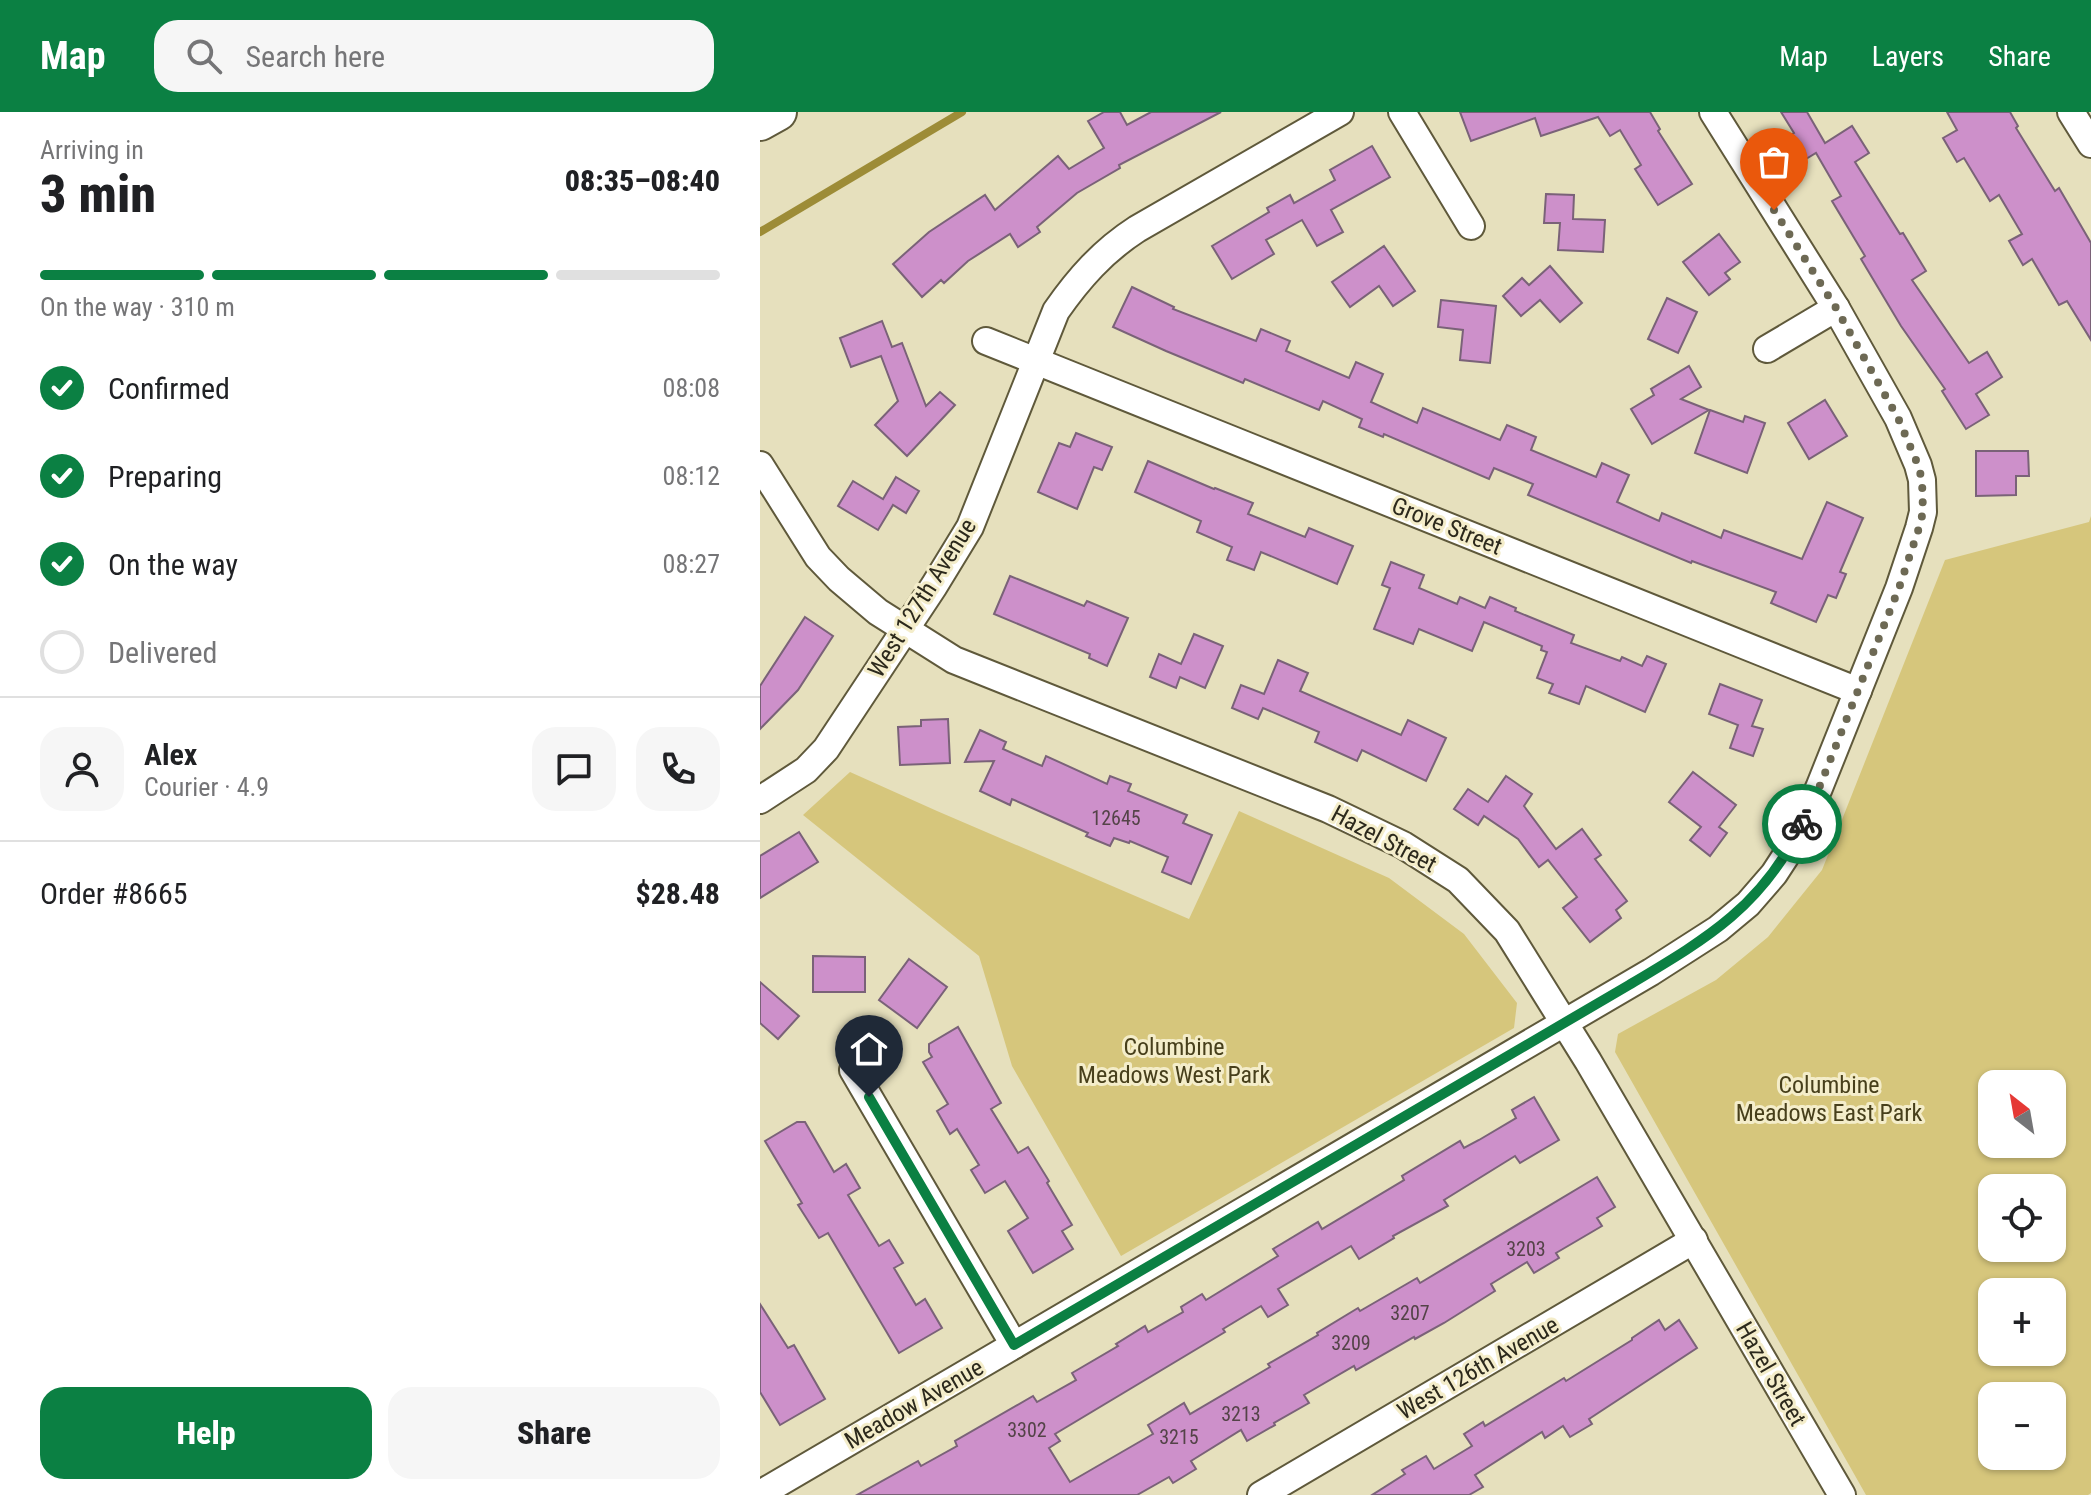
<!DOCTYPE html>
<html lang="en">
<head>
<meta charset="utf-8">
<style>
	:root { --surface:#fff; --page:#f6f6f6; --text:#202124; --muted:#757577; --line:#e0e0e0; --accent:#0b8043 }
	body { margin:0; font-family:"Roboto Condensed",sans-serif; background:var(--page); color:var(--text); height:100vh; display:flex; flex-direction:column; font-size:30px; white-space:nowrap }
	* { box-sizing:border-box; margin:0 }
	p { font-size:26px; color:var(--muted) }
	.icon { flex:none; width:44px; height:44px; fill:none; stroke:currentColor; stroke-width:2; stroke-linecap:round; stroke-linejoin:round }
	.map { position:relative; flex:1; overflow:hidden }
	.drawer { display:flex; flex-direction:column; background:var(--surface); width:760px }
	.drawer>* { flex:none }
	.needle { width:52px; rotate:329deg }
	.buttons { position:absolute; left:1218px; top:958px; display:grid; gap:16px }
	.buttons a { display:grid; place-items:center; width:88px; height:88px; border-radius:16px; background:var(--surface); box-shadow:0 2px 6px #0004; font-size:40px }
	.pin { position:absolute; display:grid; place-items:center; width:68px; height:68px; color:#fff; margin:-82px -34px; border-radius:50% 50% 50% 0; rotate:-45deg; box-shadow:0 0 8px #0007 }
	.pin .icon { rotate:45deg }
	.courier { position:absolute; display:grid; place-items:center; width:80px; height:80px; margin:-40px; border:6px solid #0b8043; border-radius:50%; background:#fff; color:#222; box-shadow:0 2px 10px #0007 }
	.head em { font-style:normal; font-weight:800 }
	.head div { display:flex; flex-direction:column-reverse }
	.head { display:flex; align-items:center; justify-content:space-between; height:136px; padding:0 40px }
	h1 { font-size:52px; font-weight:800; line-height:60px }
	.bar { display:grid; grid-template-columns:repeat(4,1fr); gap:12px 8px; align-content:center; height:96px; padding:0 40px }
	.bar i { height:10px; border-radius:6px; background:var(--line) }
	.bar .active { background:var(--accent) }
	.bar p { grid-column:span 4 }
	.line { display:flex; align-items:center; gap:20px; padding:0 40px; border-top:2px solid var(--line) }
	.line div { flex:1 }
	.round { display:grid; place-items:center; flex:none; width:84px; height:84px; border-radius:24px; background:var(--page) }
	ol { padding:0 40px; list-style:none }
	li { display:flex; align-items:center; gap:24px; height:88px }
	li p { margin-inline-start:auto }
	li .icon { padding:8px; border-radius:50%; background:var(--accent); color:#fff; stroke-width:4 }
	li:last-child { color:var(--muted) }
	li i { width:44px; height:44px; border:4px solid var(--line); border-radius:50% }
	.cta { display:flex; gap:16px; margin-top:auto; padding:16px 40px }
	.cta a { flex:1; height:92px; border-radius:24px; background:var(--accent); color:#fff; font-size:32px; font-weight:800; line-height:92px; text-align:center }
	.cta a+a { background:var(--page); color:var(--text) }
	header { display:flex; align-items:center; gap:48px; box-sizing:border-box; height:112px; padding:0 40px; background:var(--accent); color:#fff }
	header strong { font-size:38px }
	nav { display:flex; gap:44px; margin-inline-start:auto; font-size:28px }
	.search { width:560px; height:72px; background:var(--page); display:flex; align-items:center; gap:20px; box-sizing:border-box; padding:0 28px; border-radius:24px; color:var(--muted); font-size:30px }
	main { display:flex; flex:1; min-height:0 }
	.map>svg:first-child { display:block }
</style>
</head>
<body>
<header>
<strong>Map</strong>
<div class="search"><svg class="icon" aria-label="search" viewBox="0 0 24 24"><circle cx="10" cy="10" r="6"/><path d="M15 15l6 6"/></svg>Search here</div>
<nav><a>Map</a><a>Layers</a><a>Share</a></nav>
</header>
<main>
<section class="drawer">
<div class="head"><div><h1>3 min</h1><p>Arriving in</p></div><em>08:35–08:40</em></div>
<div class="bar"><i class="active"></i><i class="active"></i><i class="active"></i><i></i><p>On the way · 310 m</p></div>
<ol>
<li><svg class="icon" aria-label="check" viewBox="0 0 24 24"><path d="M5 12l5 5 9-10"/></svg>Confirmed<p>08:08</p></li>
<li><svg class="icon" aria-label="check" viewBox="0 0 24 24"><path d="M5 12l5 5 9-10"/></svg>Preparing<p>08:12</p></li>
<li><svg class="icon" aria-label="check" viewBox="0 0 24 24"><path d="M5 12l5 5 9-10"/></svg>On the way<p>08:27</p></li>
<li><i></i>Delivered</li>
</ol>
<div class="line" style="height:144px"><a class="round"><svg class="icon" aria-label="person" viewBox="0 0 24 24"><circle cx="12" cy="8" r="4"/><path d="M4 21q1-7 8-7t8 7"/></svg></a><div><b>Alex</b><p>Courier · 4.9</p></div><a class="round"><svg class="icon" aria-label="chat" viewBox="0 0 24 24"><path d="M4 5h16v11H9l-5 4z"/></svg></a><a class="round"><svg class="icon" aria-label="phone" viewBox="0 0 24 24"><path d="M5 4h4l2 5-3 2q2 4 5 5l2-3 5 2v4C11 20 4 13 5 4z"/></svg></a></div>
<div class="line" style="height:104px"><div>Order #8665</div><b>$28.48</b></div>
<div class="cta"><a>Help</a><a>Share</a></div>
</section>
<div class="map">
<svg width="1331" height="1383" viewBox="0 0 1331 1383">
	<rect width="100%" height="100%" fill="#e6e0bd"/>
	<g fill="#d6c67c" fill-rule="evenodd">
		<path d="M 1331,404 L 1331,1381 L 1328,1383 L 1106,1383 L 855,940 L 858,922 L 956,868 L 1008,825 L 1062,758 L 1185,448 L 1329,410 ZM 1232,972 L 1292,972 L 1292,1032 L 1232,1032 ZM 1232,1076 L 1292,1076 L 1292,1136 L 1232,1136 ZM 1292,1180 L 1292,1240 L 1232,1240 L 1232,1180 ZM 1292,1284 L 1292,1344 L 1232,1344 L 1232,1284 Z"/>
		<polygon points="90,660 177,699 429,807 479,699 629,766 704,822 757,891 754,916 361,1144 252,954 219,844 43,703"/>
	</g>
	<g fill="none" stroke-linecap="round" stroke-linejoin="round">
		<polyline stroke="#9d8c37" stroke-width="8" points="0,120 202,0"/>
	</g>
	<g fill="#cd90ca" stroke="#7a6278" stroke-width="2">
		<polygon points="344,0 360,0 367,13 391,0 461,0 359,53 360,56 317,81 277,115 280,120 258,135 250,122 208,149 184,171 181,168 162,185 133,152 169,120 225,83 235,98 298,44 309,57 344,36 328,9"/>
		<polygon points="700,0 890,0 900,17 898,19 932,72 898,93 875,57 881,53 860,18 850,24 838,5 781,24 775,6 711,29"/>
		<polygon points="1021,0 1047,0 1065,31 1092,14 1109,41 1095,50 1140,122 1143,121 1166,159 1152,168 1209,251 1227,240 1242,265 1216,282 1229,303 1206,317 1182,279 1185,277 1141,214 1101,147 1105,144 1072,89 1081,84 1056,41 1046,47 1031,23 1034,21"/>
		<polygon points="1187,0 1250,0 1258,14 1256,16 1295,79 1299,76 1331,131 1331,228 1307,189 1299,193 1272,147 1263,153 1249,129 1262,122 1239,83 1230,89 1204,46 1197,50 1183,26 1197,18"/>
		<polygon points="612,34 630,65 571,98 583,120 557,134 542,108 506,128 514,142 472,167 452,134 509,100 507,96 530,83 534,91 575,68 570,58"/>
		<polygon points="786,82 814,83 813,107 845,108 843,140 798,138 800,111 784,111"/>
		<polygon points="959,122 980,150 965,161 970,167 949,183 923,150"/>
		<polygon points="624,134 655,179 633,194 619,174 590,195 572,170"/>
		<polygon points="790,154 822,191 800,210 780,188 761,204 743,184 762,166 769,173"/>
		<polygon points="372,175 414,195 413,197 496,229 501,217 530,229 526,239 589,266 596,250 623,262 611,290 657,311 663,296 740,328 747,313 776,325 771,338 836,365 842,351 869,363 857,390 899,409 902,401 961,426 964,418 1042,447 1067,390 1103,406 1080,460 1086,462 1076,486 1068,483 1056,510 1011,491 1016,480 932,449 931,451 768,383 773,372 734,356 729,367 624,322 623,325 599,315 602,307 563,289 559,298 485,267 483,271 406,239 353,215"/>
		<polygon points="907,186 937,200 918,241 888,227"/>
		<polygon points="681,188 736,194 730,251 700,248 703,218 678,215"/>
		<polygon points="122,209 132,235 142,231 166,294 180,280 195,293 147,344 115,313 138,289 121,244 91,255 80,226"/>
		<polygon points="929,254 941,275 921,287 949,298 892,332 871,297 894,283 891,277"/>
		<polygon points="1065,288 1087,324 1049,347 1028,311"/>
		<polygon points="950,298 983,310 985,304 1005,311 987,361 935,341"/>
		<polygon points="316,321 352,335 342,358 334,355 317,397 278,380 299,331 310,335"/>
		<polygon points="1216,339 1268,339 1269,364 1256,364 1256,383 1216,384"/>
		<polygon points="388,349 454,377 455,376 493,391 488,402 545,425 549,416 593,434 577,472 501,440 494,458 467,448 472,435 437,420 441,409 375,380"/>
		<polygon points="136,365 159,379 146,401 133,393 118,418 78,394 93,369 123,387"/>
		<polygon points="631,450 664,463 659,476 697,492 700,485 725,496 730,485 756,496 755,499 814,523 811,531 860,549 862,545 882,554 887,544 906,552 885,600 826,574 819,592 789,581 793,572 777,566 787,540 781,538 782,534 724,510 712,539 659,517 653,532 614,517 630,476 622,473"/>
		<polygon points="250,464 324,494 327,489 368,506 347,554 329,546 330,542 234,502"/>
		<polygon points="45,505 73,524 38,578 0,617 0,574"/>
		<polygon points="434,522 463,534 445,576 420,565 416,576 390,565 399,542 421,552"/>
		<polygon points="518,548 548,561 540,579 641,623 648,608 686,626 666,669 602,638 597,649 555,630 559,620 503,596 498,607 472,596 481,573 504,582"/>
		<polygon points="960,572 1002,588 992,614 1003,617 993,644 970,636 978,613 949,602"/>
		<polygon points="188,607 190,651 140,653 138,615 161,614 161,608"/>
		<polygon points="220,618 246,630 243,637 282,654 286,644 347,672 350,664 371,672 368,679 427,703 423,711 452,723 431,772 402,760 408,745 370,729 369,731 354,726 350,734 326,724 328,721 252,687 250,693 220,679 234,649 205,650"/>
		<polygon points="933,660 976,693 959,715 967,721 950,744 930,728 941,715 909,690"/>
		<polygon points="746,664 772,682 764,694 796,737 822,717 841,743 835,747 867,789 856,798 861,806 830,830 803,796 817,785 788,748 779,755 758,727 724,704 718,713 694,697 708,677 728,690"/>
		<polygon points="39,720 58,750 0,786 0,744"/>
		<polygon points="53,844 105,845 105,880 53,880"/>
		<polygon points="149,847 187,875 157,916 119,888"/>
		<polygon points="0,870 39,904 18,927 0,911"/>
		<polygon points="198,915 241,991 231,997 258,1041 268,1035 289,1069 287,1071 312,1113 302,1119 313,1137 273,1161 248,1119 268,1106 245,1069 225,1081 211,1058 219,1053 197,1017 190,1022 177,999 188,992 163,950 172,945 169,940 169,932"/>
		<polygon points="774,985 799,1028 760,1051 755,1044 684,1088 688,1094 633,1124 634,1126 599,1147 591,1134 518,1177 528,1193 508,1205 501,1194 463,1217 465,1220 295,1322 300,1329 289,1336 310,1370 393,1322 388,1313 424,1291 430,1302 510,1255 508,1252 558,1223 557,1221 598,1196 600,1199 657,1166 660,1171 837,1065 855,1095 837,1106 842,1114 796,1141 799,1146 774,1161 767,1150 731,1172 735,1179 684,1211 655,1227 654,1225 596,1258 594,1254 544,1283 549,1291 514,1311 515,1313 487,1329 481,1318 431,1349 436,1357 413,1371 409,1365 377,1383 97,1383 158,1349 161,1354 197,1334 195,1329 273,1284 277,1290 316,1268 312,1261 358,1234 356,1232 385,1214 388,1220 423,1200 421,1195 442,1182 446,1188 518,1144 513,1137 558,1110 562,1117 644,1068 642,1064 700,1029 704,1036 719,1028 756,1006 752,998"/>
		<polygon points="37,1010 45,1010 74,1060 86,1052 100,1076 88,1083 119,1134 129,1128 143,1151 134,1156 156,1193 165,1187 182,1216 139,1241 68,1121 59,1126 38,1093 42,1091 5,1029"/>
		<polygon points="0,1192 28,1236 34,1233 65,1287 20,1313 0,1280"/>
		<polygon points="899,1208 905,1218 919,1208 937,1236 829,1307 832,1312 810,1325 803,1314 785,1326 782,1320 715,1363 723,1375 709,1383 612,1383 645,1362 642,1358 666,1344 674,1357 712,1334 704,1322 723,1310 725,1314 804,1266 806,1269 872,1228 872,1226"/>
	</g>
	<g fill="none" stroke-linecap="round" stroke-linejoin="round">
		<g stroke="#5f593b" stroke-width="30">
			<g id="minor">
				<polyline points="642,0 711,114"/>
				<polyline points="1311,0 1331,32"/>
				<polyline points="226,229 1098,579"/>
				<polyline points="1007,237 1076,196"/>
				<polyline points="0,353 58,445 79,467 118,500 194,548 568,697 643,733 698,768 747,819 828,949 1082,1383"/>
				<path d="M 0,688 L 46,658 L 66,637 L 174,474 L 210,415 L 296,199 C 319,166 343,139 377,117 L 580,0"/>
				<polyline points="93,958 254,1233"/>
				<polyline points="0,1382 891,860 958,817 988,792 1014,762 1029,739 1059,676 1139,476 1159,416 1163,400 1162,368 1158,353 1138,306 1076,196 953,0"/>
				<polyline points="501,1383 934,1128"/>
			</g>
		</g>
		<g stroke="#5f593b" stroke-width="40">
			<polyline id="secondary" points="0,10 18,0"/>
		</g>
		<use href="#minor" stroke="#fff" stroke-width="26"/>
		<use href="#secondary" stroke="#fff" stroke-width="36"/>
	</g>
	<g fill="none" stroke-linecap="round" stroke-linejoin="round">
		<polyline stroke="#6d6954" stroke-width="8" stroke-dasharray="0 14.4" points="1014,98 1076,196 1138,306 1158,353 1162,368 1163,400 1159,416 1139,476 1059,676 1042,712"/>
		<path stroke="#0b8043" stroke-width="10" d="M 109,985 L 254,1233 L 869,873 C 946,827 1002,795 1042,712"/>
	</g>
	<g text-anchor="middle" dominant-baseline="central" stroke-width="6" stroke-linejoin="round" paint-order="stroke">
		<g font-size="20" fill="#544348">
			<text x="356" y="706">12645</text>
			<text x="766" y="1137">3203</text>
			<text x="650" y="1201">3207</text>
			<text x="591" y="1231">3209</text>
			<text x="481" y="1302">3213</text>
			<text x="267" y="1318">3302</text>
			<text x="419" y="1325">3215</text>
		</g>
		<g font-size="24" fill="#2c291c" stroke="#f4edca">
			<text transform="translate(687 414) rotate(22)">Grove Street</text>
			<text transform="translate(162 486) rotate(-58)">West 127th Avenue</text>
			<text transform="translate(624 727) rotate(28)">Hazel Street</text>
			<text transform="translate(718 1256) rotate(-30)">West 126th Avenue</text>
			<text transform="translate(1011 1262) rotate(60)">Hazel Street</text>
			<text transform="translate(154 1292) rotate(-30)">Meadow Avenue</text>
		</g>
		<g font-size="24" fill="#473f1b" stroke="#f4edca">
			<text x="414" y="935">Columbine<tspan x="414" dy="28">Meadows West Park</tspan></text>
			<text x="1069" y="973">Columbine<tspan x="1069" dy="28">Meadows East Park</tspan></text>
		</g>
	</g>
</svg>
<div class="buttons">
<a><svg class="needle" viewBox="-14 -14 28 28"><path d="M0-13l5 13h-10z" fill="#e53935"/><path d="M0 13l5-13h-10z" fill="#757577"/></svg></a>
<a><svg class="icon" aria-label="locate" viewBox="0 0 24 24"><circle cx="12" cy="12" r="6"/><path d="M12 2v4M12 18v4M2 12h4M18 12h4"/></svg></a>
<a>+</a>
<a>−</a>
</div>
<div class="pin" style="left:1014px;top:98px;background:#ea580c"><svg class="icon" aria-label="bag" viewBox="0 0 24 24"><path d="M5 8h14l-1 12H6zM9 8a3 3 0 0 1 6 0"/></svg></div>
<div class="pin" style="left:109px;top:985px;background:#1f2937"><svg class="icon" aria-label="home" viewBox="0 0 24 24"><path d="M3 11l9-7 9 7M6 9v11h12V9"/></svg></div>
<div class="courier" style="left:1042px;top:712px"><svg class="icon" aria-label="bike" viewBox="0 0 24 24"><circle cx="6" cy="16" r="4"/><circle cx="18" cy="16" r="4"/><path d="M6 16l4-8h5l3 8M10 8l3 8H6M13 5h3"/></svg></div>
</div>
</main>
</body>
</html>
